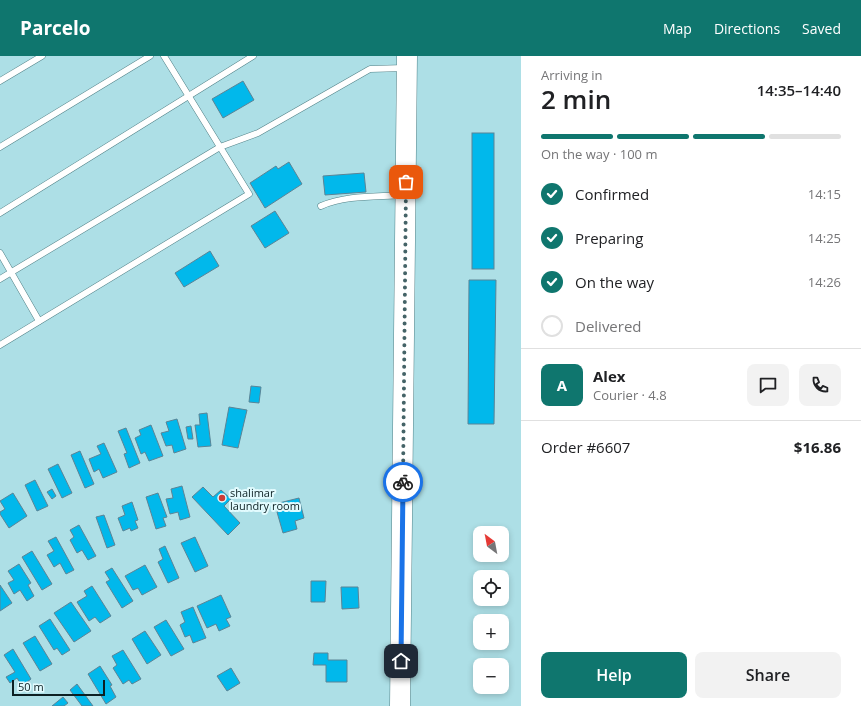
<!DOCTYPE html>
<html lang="en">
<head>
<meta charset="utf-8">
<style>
	:root { --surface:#fff; --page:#f2f2f2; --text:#202124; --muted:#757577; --line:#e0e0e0; --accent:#0f766e }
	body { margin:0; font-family:"Open Sans",sans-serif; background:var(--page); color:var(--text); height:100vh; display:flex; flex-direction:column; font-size:15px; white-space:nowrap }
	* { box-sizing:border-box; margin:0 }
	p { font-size:13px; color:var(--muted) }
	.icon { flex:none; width:22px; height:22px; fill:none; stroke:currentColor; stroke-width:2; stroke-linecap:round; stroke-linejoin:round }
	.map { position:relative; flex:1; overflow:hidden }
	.details { display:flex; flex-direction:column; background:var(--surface); width:340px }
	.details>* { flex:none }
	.needle { width:26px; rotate:328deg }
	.tools { position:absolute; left:473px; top:470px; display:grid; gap:8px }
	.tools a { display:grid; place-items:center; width:36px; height:36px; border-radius:8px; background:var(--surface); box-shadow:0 2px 6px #0003; font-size:20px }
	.scale { position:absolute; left:12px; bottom:10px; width:93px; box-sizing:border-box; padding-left:4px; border:2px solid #0c2023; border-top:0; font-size:11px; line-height:14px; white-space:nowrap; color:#0c2023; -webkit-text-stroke:3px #e2fbfe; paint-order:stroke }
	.pin { position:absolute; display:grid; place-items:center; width:34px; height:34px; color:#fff; margin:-17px; border-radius:8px; box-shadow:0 2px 6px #0006 }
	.courier { position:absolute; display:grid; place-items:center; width:40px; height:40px; margin:-20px; border:3px solid #1a73e8; border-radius:50%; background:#fff; color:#222; box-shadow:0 1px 5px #0007 }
	.overview em { font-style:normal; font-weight:600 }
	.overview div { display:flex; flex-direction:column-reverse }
	.overview { display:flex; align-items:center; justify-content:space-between; height:68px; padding:0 20px }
	h1 { font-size:26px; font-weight:600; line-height:30px }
	.bar { display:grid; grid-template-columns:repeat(4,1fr); gap:6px 4px; align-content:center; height:48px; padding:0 20px }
	.bar i { height:5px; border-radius:3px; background:var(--line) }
	.bar .active { background:var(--accent) }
	.bar p { grid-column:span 4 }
	.line { display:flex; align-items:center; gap:10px; padding:0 20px; border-top:1px solid var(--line) }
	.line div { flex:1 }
	.round { display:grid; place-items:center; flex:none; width:42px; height:42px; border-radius:8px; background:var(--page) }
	ol { padding:0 20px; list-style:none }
	li { display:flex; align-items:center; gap:12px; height:44px }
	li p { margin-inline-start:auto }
	li .icon { padding:4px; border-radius:50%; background:var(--accent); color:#fff; stroke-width:4 }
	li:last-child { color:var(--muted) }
	li i { width:22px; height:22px; border:2px solid var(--line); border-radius:50% }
	.action { display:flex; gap:8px; margin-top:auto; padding:8px 20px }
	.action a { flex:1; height:46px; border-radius:8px; background:var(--accent); color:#fff; font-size:16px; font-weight:600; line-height:46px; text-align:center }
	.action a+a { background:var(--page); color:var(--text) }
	header { display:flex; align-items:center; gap:24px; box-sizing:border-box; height:56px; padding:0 20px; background:var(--accent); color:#fff }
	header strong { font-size:19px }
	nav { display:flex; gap:22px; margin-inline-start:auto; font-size:14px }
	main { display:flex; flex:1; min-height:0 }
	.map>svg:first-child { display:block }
</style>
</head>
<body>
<header>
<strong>Parcelo</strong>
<nav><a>Map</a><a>Directions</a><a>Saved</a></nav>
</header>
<main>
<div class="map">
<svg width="521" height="650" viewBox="0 0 521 650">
	<rect width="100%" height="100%" fill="#addfe6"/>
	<g fill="#01b8eb" stroke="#5b8496">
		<polygon points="243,25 254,44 223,62 212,43"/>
		<rect x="472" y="77" width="22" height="136"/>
		<polygon points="289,106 302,128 265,152 250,127 276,110 278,113"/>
		<polygon points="364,117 366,136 325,139 323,120"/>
		<polygon points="275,155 289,177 265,192 251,170"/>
		<polygon points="210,195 219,210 184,231 175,217"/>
		<polygon points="469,224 496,224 494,368 468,368"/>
		<polygon points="251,330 261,331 259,347 249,346"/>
		<polygon points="229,351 247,354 238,392 222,389"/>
		<polygon points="207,357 211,390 198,391 195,369 200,369 199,358"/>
		<polygon points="177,363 186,393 174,397 172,389 166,390 161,377 169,375 166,366"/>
		<polygon points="151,369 163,400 149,405 145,396 141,398 135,382 141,379 139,374"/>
		<polygon points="191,370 193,383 188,383 186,371"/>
		<polygon points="126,372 140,407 129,412 124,398 127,397 118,375"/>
		<polygon points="104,387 117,416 103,422 99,413 94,416 89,403 101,398 97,390"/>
		<polygon points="80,395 94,428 85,432 71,399"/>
		<polygon points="58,408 72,437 62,442 48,413"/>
		<polygon points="35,424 48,450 37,455 25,429"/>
		<polygon points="182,430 190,461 180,464 178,456 170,458 166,443 173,442 171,433"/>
		<polygon points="203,431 213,441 221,434 231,443 224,450 240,467 228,479 192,441"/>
		<polygon points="52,433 56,440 52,443 47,436"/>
		<polygon points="13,437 27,460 9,472 0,458 0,456 5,453 0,445"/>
		<polygon points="158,437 167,461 163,462 166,470 156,473 146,441"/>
		<polygon points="299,442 304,462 295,465 297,473 283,477 277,456 281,455 279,447"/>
		<polygon points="132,446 138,464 135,465 138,472 131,475 130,472 123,475 118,462 125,459 122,450"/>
		<polygon points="104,459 115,489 107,492 96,461"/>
		<polygon points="79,469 96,500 88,504 82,494 77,497 70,484 74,481 70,474"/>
		<polygon points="56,481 74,514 66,518 60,507 54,511 47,499 54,495 48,485"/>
		<polygon points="195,481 208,510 195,516 181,487"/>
		<polygon points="165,490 179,522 168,527 158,506 163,503 159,493"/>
		<polygon points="32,495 52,528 42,534 22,501"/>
		<polygon points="19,508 31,527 28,529 34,540 27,545 20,534 14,538 8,527 14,524 8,515"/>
		<polygon points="145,509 157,531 142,539 138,532 133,534 125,520"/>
		<polygon points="112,512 133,545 122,552 106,526 110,524 105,516"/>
		<polygon points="311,525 326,525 325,546 311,546"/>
		<polygon points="0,529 12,547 0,555"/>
		<polygon points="92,530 111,560 100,567 95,561 89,565 77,546 87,540 84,535"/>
		<polygon points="341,531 358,531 359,552 342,553"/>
		<polygon points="221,539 231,561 226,563 230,570 219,575 216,568 207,572 197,550"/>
		<polygon points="71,546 91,575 74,586 54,557"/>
		<polygon points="193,551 206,582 193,587 190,579 185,581 180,569 185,566 181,556"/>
		<polygon points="50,563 70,594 62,599 57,592 54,594 39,570"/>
		<polygon points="166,564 184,593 171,600 154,571"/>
		<polygon points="145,575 161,599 147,608 132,583"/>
		<polygon points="35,580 52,608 40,615 23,587"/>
		<polygon points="13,593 31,623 22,630 17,622 10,627 6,621 15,616 4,599"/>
		<polygon points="123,594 141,623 132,628 129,624 123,628 113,612 117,609 112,600"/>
		<polygon points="314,597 328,597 328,604 347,604 347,626 326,626 326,609 313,609"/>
		<polygon points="100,610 112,629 110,630 116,641 106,648 88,618"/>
		<polygon points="231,612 240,627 227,635 217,620"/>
		<polygon points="77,628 93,650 82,650 70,634"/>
		<polygon points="63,641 68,647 64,650 52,650"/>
	</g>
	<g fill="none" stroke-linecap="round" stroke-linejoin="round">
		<g stroke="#518187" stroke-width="7">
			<g id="lane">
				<polyline points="0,25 42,0"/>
				<polyline points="0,91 150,0"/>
				<path d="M 321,150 C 346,139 376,141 403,139"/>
				<polyline points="0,157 253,0"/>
				<polyline points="0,197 39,265"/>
				<polyline points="0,223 220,91 258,77 370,13 404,12"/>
				<polyline points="0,289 249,138 164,0"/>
			</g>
		</g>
		<g stroke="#518187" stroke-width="21">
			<polyline id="primary" points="400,650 407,0"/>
		</g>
		<use href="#lane" stroke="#fff" stroke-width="6"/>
		<use href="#primary" stroke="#fff" stroke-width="20"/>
	</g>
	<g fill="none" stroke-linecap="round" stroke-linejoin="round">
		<polyline stroke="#446367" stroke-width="4" stroke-dasharray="0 7.2" points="403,426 406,126"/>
		<polyline stroke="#1a73e8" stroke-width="5" points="401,605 403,426"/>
	</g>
	<circle fill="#cb3d38" stroke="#e2fbfe" stroke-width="1.5" cx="222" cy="442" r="4"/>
	<g text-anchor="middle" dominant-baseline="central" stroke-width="4" stroke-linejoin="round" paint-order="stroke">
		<g font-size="11" fill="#0c2023" stroke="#e2fbfe" text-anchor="start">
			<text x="230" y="436">shalimar<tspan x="230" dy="13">laundry room</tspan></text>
		</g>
	</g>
</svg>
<div class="tools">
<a><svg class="needle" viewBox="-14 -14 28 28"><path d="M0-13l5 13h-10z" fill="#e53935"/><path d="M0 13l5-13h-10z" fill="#757577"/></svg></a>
<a><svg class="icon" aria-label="locate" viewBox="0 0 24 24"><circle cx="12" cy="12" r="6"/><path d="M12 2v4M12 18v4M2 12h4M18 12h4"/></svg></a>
<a>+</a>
<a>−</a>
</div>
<div class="scale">50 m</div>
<div class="pin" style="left:406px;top:126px;background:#ea580c"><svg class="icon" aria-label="bag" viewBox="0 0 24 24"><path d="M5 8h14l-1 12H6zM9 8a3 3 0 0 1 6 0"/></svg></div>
<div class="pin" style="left:401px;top:605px;background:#1f2937"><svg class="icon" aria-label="home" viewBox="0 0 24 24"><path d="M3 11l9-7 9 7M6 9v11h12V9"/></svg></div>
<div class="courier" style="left:403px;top:426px"><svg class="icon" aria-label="bike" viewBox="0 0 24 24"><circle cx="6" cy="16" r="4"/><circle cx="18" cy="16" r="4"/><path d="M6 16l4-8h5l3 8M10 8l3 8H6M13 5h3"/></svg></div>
</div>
<section class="details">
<div class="overview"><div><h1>2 min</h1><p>Arriving in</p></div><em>14:35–14:40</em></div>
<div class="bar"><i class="active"></i><i class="active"></i><i class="active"></i><i></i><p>On the way · 100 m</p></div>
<ol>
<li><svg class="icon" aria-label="check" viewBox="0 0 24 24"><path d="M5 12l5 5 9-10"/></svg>Confirmed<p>14:15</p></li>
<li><svg class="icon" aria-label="check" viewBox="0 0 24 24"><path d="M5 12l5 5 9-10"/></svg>Preparing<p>14:25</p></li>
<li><svg class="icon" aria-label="check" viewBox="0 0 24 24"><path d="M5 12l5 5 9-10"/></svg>On the way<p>14:26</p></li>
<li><i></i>Delivered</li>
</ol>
<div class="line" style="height:72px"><b class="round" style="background:var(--accent);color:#fff">A</b><div><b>Alex</b><p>Courier · 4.8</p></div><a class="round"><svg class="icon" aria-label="chat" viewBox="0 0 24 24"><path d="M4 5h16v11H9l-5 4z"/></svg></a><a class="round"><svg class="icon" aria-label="phone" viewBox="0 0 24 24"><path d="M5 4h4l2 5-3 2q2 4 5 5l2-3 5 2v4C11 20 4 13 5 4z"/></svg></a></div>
<div class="line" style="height:52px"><div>Order #6607</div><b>$16.86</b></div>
<div class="action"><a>Help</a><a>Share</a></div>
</section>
</main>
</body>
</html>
